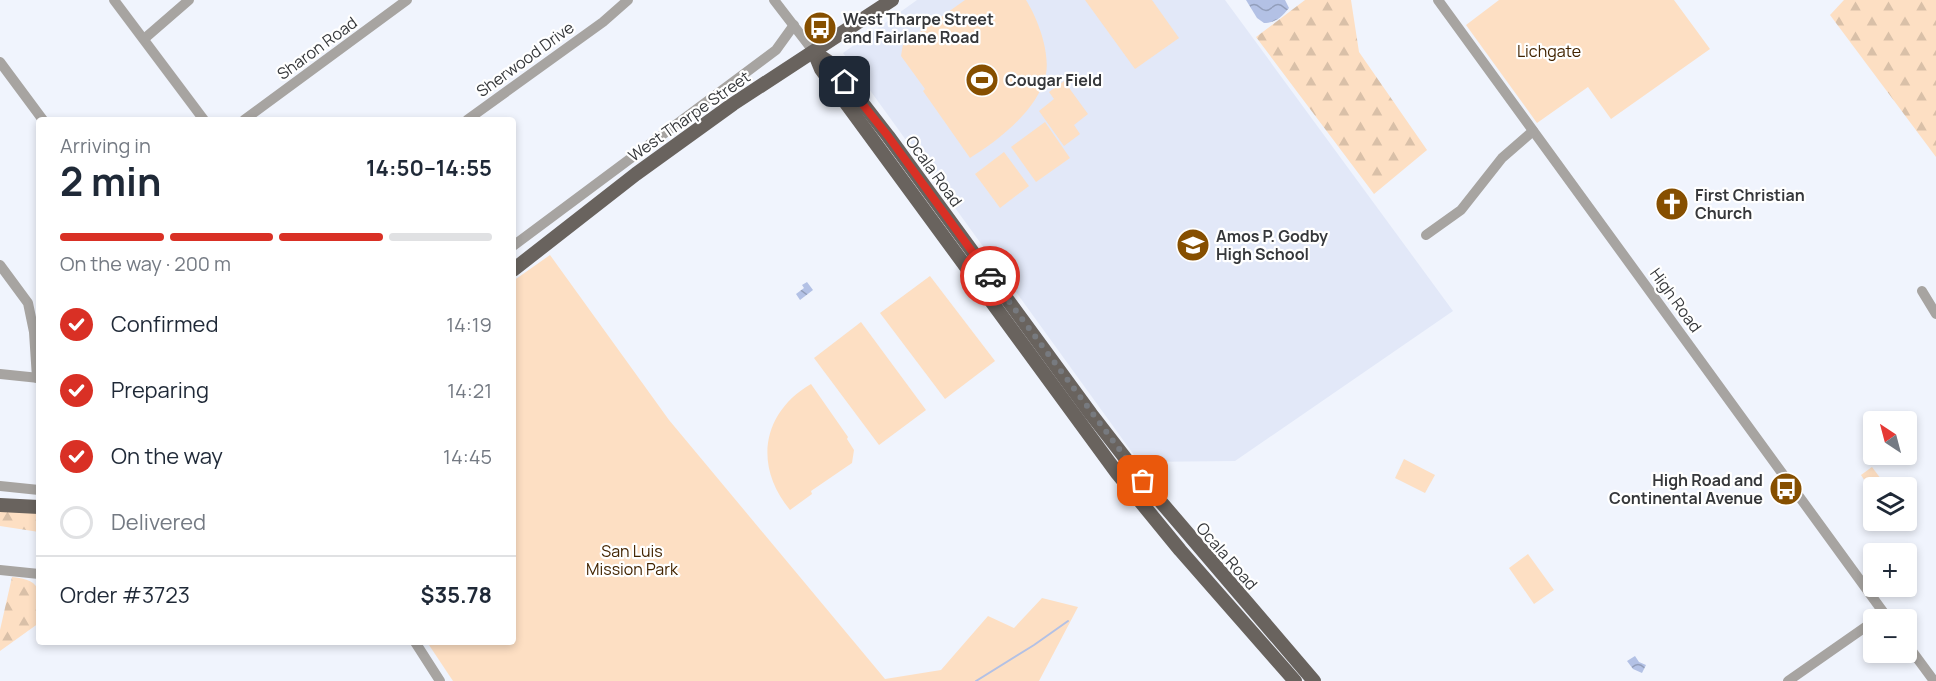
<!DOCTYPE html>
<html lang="en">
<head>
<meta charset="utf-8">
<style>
	:root { --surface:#fff; --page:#f2f2f3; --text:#1f2937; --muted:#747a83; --line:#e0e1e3; --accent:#d93025 }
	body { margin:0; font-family:Manrope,sans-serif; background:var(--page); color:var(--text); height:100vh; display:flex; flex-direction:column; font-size:22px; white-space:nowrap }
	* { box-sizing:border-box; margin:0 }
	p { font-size:20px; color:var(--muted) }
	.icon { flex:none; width:33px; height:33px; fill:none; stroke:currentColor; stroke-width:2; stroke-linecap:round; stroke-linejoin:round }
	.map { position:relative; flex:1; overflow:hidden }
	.panel { position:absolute; left:36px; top:117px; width:480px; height:528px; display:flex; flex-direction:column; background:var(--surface); border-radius:6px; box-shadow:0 3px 9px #0003 }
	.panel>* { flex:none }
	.needle { width:39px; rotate:324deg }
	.controls { position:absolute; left:1863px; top:411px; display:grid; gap:12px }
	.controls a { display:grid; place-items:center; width:54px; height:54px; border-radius:6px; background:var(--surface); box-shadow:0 3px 9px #0003; font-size:30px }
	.pin { position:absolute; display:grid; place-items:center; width:51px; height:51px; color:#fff; margin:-26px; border-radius:12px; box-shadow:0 3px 9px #0006 }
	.courier { position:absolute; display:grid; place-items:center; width:60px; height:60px; margin:-30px; border:4px solid #d93025; border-radius:50%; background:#fff; color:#222; box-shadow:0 2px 8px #0007 }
	.summary em { font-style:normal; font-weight:700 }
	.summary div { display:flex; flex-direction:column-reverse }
	.summary { display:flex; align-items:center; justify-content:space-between; height:102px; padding:0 24px }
	h1 { font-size:39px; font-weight:700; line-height:45px }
	.bar { display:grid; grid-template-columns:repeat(4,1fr); gap:9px 6px; align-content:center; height:72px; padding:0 24px }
	.bar i { height:8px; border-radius:4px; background:var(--line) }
	.bar .selected { background:var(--accent) }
	.bar p { grid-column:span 4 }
	.line { display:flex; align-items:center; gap:15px; padding:0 24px; border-top:2px solid var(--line) }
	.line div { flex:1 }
	ol { padding:0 24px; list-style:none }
	li { display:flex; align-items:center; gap:18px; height:66px }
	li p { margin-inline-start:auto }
	li .icon { padding:6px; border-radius:50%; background:var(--accent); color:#fff; stroke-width:4 }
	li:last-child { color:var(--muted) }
	li i { width:33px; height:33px; border:3px solid var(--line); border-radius:50% }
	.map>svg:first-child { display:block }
</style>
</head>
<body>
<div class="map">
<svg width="1936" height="681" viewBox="0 0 1936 681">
	<defs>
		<pattern id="forest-firs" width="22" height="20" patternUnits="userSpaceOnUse" patternTransform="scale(1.5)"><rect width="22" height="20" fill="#fddfc3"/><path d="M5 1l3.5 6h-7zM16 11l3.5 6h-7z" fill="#d9c0a8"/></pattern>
		<pattern id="water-waves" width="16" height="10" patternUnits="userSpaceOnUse" patternTransform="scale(1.5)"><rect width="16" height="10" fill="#b3c1e5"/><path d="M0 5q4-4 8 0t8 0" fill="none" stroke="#929ebb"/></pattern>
	</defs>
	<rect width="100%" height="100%" fill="#f0f4fd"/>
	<polygon fill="#e2e8f8" points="917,0 1225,0 1453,311 1235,461 1139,462 843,53"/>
	<g fill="url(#forest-firs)">
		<polygon points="1305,0 1351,0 1359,52 1427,150 1374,194 1256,37"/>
		<polygon points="1844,0 1936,0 1936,157 1830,15"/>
		<polygon points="0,511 39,513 39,532 0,526"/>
		<path d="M 12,577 C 46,580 39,595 39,623 L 0,651 L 0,630 Z"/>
	</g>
	<g fill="#fddfc3">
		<path d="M 965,0 L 1026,0 C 1038,19 1050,52 1046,74 C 1039,109 998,141 970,158 L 923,91 L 925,89 L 901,56 L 903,44 Z"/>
		<polygon points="1085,0 1152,0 1179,38 1135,69"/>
		<polygon points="1499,0 1674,0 1710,49 1611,119 1588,87 1537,123 1466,25"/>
		<polygon points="1064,81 1088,114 1074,125 1080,134 1064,146 1039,111 1054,99 1049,92"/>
		<polygon points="1045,122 1070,158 1036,182 1011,147"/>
		<polygon points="1004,152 1029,186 1000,208 975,174"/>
		<polygon points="550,255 669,420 885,679 941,670 988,616 1014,628 1042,598 1078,607 1039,681 453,681 427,642 513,642 513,281"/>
		<polygon points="930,276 995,361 945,399 880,313"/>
		<polygon points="861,322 926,410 879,445 814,358"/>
		<path d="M 811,384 L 848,437 L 847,439 L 854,450 L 852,463 L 811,491 L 812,494 L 790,510 C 754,467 761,413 811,384 Z"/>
		<polygon points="1404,459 1435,475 1425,493 1395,478"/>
		<polygon points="1872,467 1887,487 1874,488 1873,493 1861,475"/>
		<polygon points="1528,554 1554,590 1534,604 1509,568"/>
	</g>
	<g fill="url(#water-waves)">
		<path d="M 1246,0 L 1285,0 L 1289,8 C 1282,17 1275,23 1264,23 L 1257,18 Z"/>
		<polygon points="807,282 813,290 800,300 796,294 804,288 802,285"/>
		<polygon points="1635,656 1639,662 1646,665 1642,673 1633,669 1627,661"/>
	</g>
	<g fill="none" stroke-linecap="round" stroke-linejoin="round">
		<polyline stroke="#b3c1e5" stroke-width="2" points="976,681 1034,645 1068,621"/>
		<g stroke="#a7a4a1" stroke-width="10">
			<polyline points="114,0 204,120"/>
			<polyline points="774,0 814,52"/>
			<polyline points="1438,0 1889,620"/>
			<polyline points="144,39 189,0"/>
			<polyline points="0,62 43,120"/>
			<polyline points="244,120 407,0"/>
			<polyline points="467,120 603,22 628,0"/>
			<polyline points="1426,235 1461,210 1502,158 1533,131"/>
			<polyline points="513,246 776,50 794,25"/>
			<polyline points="0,265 28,303 34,332 37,378"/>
			<polyline points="1922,291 1936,314"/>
			<polyline points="0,374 39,378"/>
			<polyline points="0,486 39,490"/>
			<polyline points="0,570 39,574"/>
			<polyline points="415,642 440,681"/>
			<polyline points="1906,643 1934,681"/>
			<polyline points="1788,681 1874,621"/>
		</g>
		<g stroke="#69635e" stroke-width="14">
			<polyline points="814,52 832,64 888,136 1091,414 1143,481 1314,681"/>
			<polyline points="814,52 821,69 1117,473 1180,550 1295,681"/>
			<polyline points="513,270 636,174 733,104 892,0"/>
			<polyline points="0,505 39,507"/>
		</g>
	</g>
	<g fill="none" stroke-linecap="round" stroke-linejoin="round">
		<polyline stroke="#777a7f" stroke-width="6" stroke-dasharray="0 10.8" points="990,276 1143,481"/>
		<polyline stroke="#d93025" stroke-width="8" points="845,82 888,136 990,276"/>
	</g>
	<defs>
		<g id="bus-disc" transform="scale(1.725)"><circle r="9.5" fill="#864f00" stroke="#fff"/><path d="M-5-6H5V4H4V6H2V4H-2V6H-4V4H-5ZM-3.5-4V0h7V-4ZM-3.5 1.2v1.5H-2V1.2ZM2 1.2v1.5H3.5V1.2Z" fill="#fff"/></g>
		<g id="stadium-disc" transform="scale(1.725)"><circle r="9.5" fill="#864f00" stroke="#fff"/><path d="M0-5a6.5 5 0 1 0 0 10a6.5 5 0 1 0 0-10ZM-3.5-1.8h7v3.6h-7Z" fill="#fff"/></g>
		<g id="church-disc" transform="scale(1.725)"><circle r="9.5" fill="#864f00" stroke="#fff"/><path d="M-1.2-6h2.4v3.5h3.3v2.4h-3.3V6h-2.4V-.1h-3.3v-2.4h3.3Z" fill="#fff"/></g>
		<g id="school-disc" transform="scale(1.725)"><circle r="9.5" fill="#864f00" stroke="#fff"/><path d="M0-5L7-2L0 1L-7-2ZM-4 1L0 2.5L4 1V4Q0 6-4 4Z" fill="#fff"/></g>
	</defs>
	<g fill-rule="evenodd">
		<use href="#bus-disc" x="820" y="28"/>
		<use href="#stadium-disc" x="982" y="80"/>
		<use href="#church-disc" x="1672" y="204"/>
		<use href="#school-disc" x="1193" y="245"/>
		<use href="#bus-disc" x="1786" y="489"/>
	</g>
	<g text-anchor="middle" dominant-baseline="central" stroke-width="4.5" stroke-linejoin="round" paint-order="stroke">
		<g font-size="16" font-weight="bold" fill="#36383b" stroke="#fff" text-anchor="start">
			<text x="843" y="19">West Tharpe Street<tspan x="843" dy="18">and Fairlane Road</tspan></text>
			<text x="1005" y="80">Cougar Field</text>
			<text x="1695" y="195">First Christian<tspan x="1695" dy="18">Church</tspan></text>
			<text x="1216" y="236">Amos P. Godby<tspan x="1216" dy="18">High School</tspan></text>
			<text x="1763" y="480" text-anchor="end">High Road and<tspan x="1763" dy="18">Continental Avenue</tspan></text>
		</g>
		<g font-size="16" fill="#36383b" stroke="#fff">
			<text transform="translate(317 48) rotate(-36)">Sharon Road</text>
			<text transform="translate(525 59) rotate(-36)">Sherwood Drive</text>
			<text transform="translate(689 116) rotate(-35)">West Tharpe Street</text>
			<text transform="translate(934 171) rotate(54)">Ocala Road</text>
			<text transform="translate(1676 300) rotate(54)">High Road</text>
			<text transform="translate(1227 556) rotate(49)">Ocala Road</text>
		</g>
		<g font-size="16" fill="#422400" stroke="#fff">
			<text x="1549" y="51">Lichgate</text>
			<text x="632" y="551">San Luis<tspan x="632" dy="18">Mission Park</tspan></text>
		</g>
	</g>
</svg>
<div class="controls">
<a><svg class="needle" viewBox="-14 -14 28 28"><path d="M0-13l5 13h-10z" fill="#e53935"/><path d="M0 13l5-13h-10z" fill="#747a83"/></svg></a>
<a><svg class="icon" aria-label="layers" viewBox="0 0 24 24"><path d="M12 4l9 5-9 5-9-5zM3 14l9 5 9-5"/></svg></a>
<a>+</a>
<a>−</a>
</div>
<div class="pin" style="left:1143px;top:481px;background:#ea580c"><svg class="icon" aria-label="bag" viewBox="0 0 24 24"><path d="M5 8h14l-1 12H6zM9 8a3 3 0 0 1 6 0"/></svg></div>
<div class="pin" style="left:845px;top:82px;background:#1f2937"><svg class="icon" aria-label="home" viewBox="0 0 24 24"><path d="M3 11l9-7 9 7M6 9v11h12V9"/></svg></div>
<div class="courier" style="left:990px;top:276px"><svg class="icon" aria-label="car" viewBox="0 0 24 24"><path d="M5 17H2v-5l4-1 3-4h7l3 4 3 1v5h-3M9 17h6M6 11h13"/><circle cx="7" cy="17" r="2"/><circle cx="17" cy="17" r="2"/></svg></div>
<section class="panel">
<div class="summary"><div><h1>2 min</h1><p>Arriving in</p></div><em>14:50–14:55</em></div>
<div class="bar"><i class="selected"></i><i class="selected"></i><i class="selected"></i><i></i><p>On the way · 200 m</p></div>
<ol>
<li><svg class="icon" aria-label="check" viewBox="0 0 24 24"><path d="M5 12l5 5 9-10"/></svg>Confirmed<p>14:19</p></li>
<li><svg class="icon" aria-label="check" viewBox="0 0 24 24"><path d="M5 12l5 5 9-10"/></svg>Preparing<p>14:21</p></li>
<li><svg class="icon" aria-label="check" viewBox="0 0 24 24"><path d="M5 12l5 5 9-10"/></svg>On the way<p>14:45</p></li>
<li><i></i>Delivered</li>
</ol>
<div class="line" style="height:78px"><div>Order #3723</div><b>$35.78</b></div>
</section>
</div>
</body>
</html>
